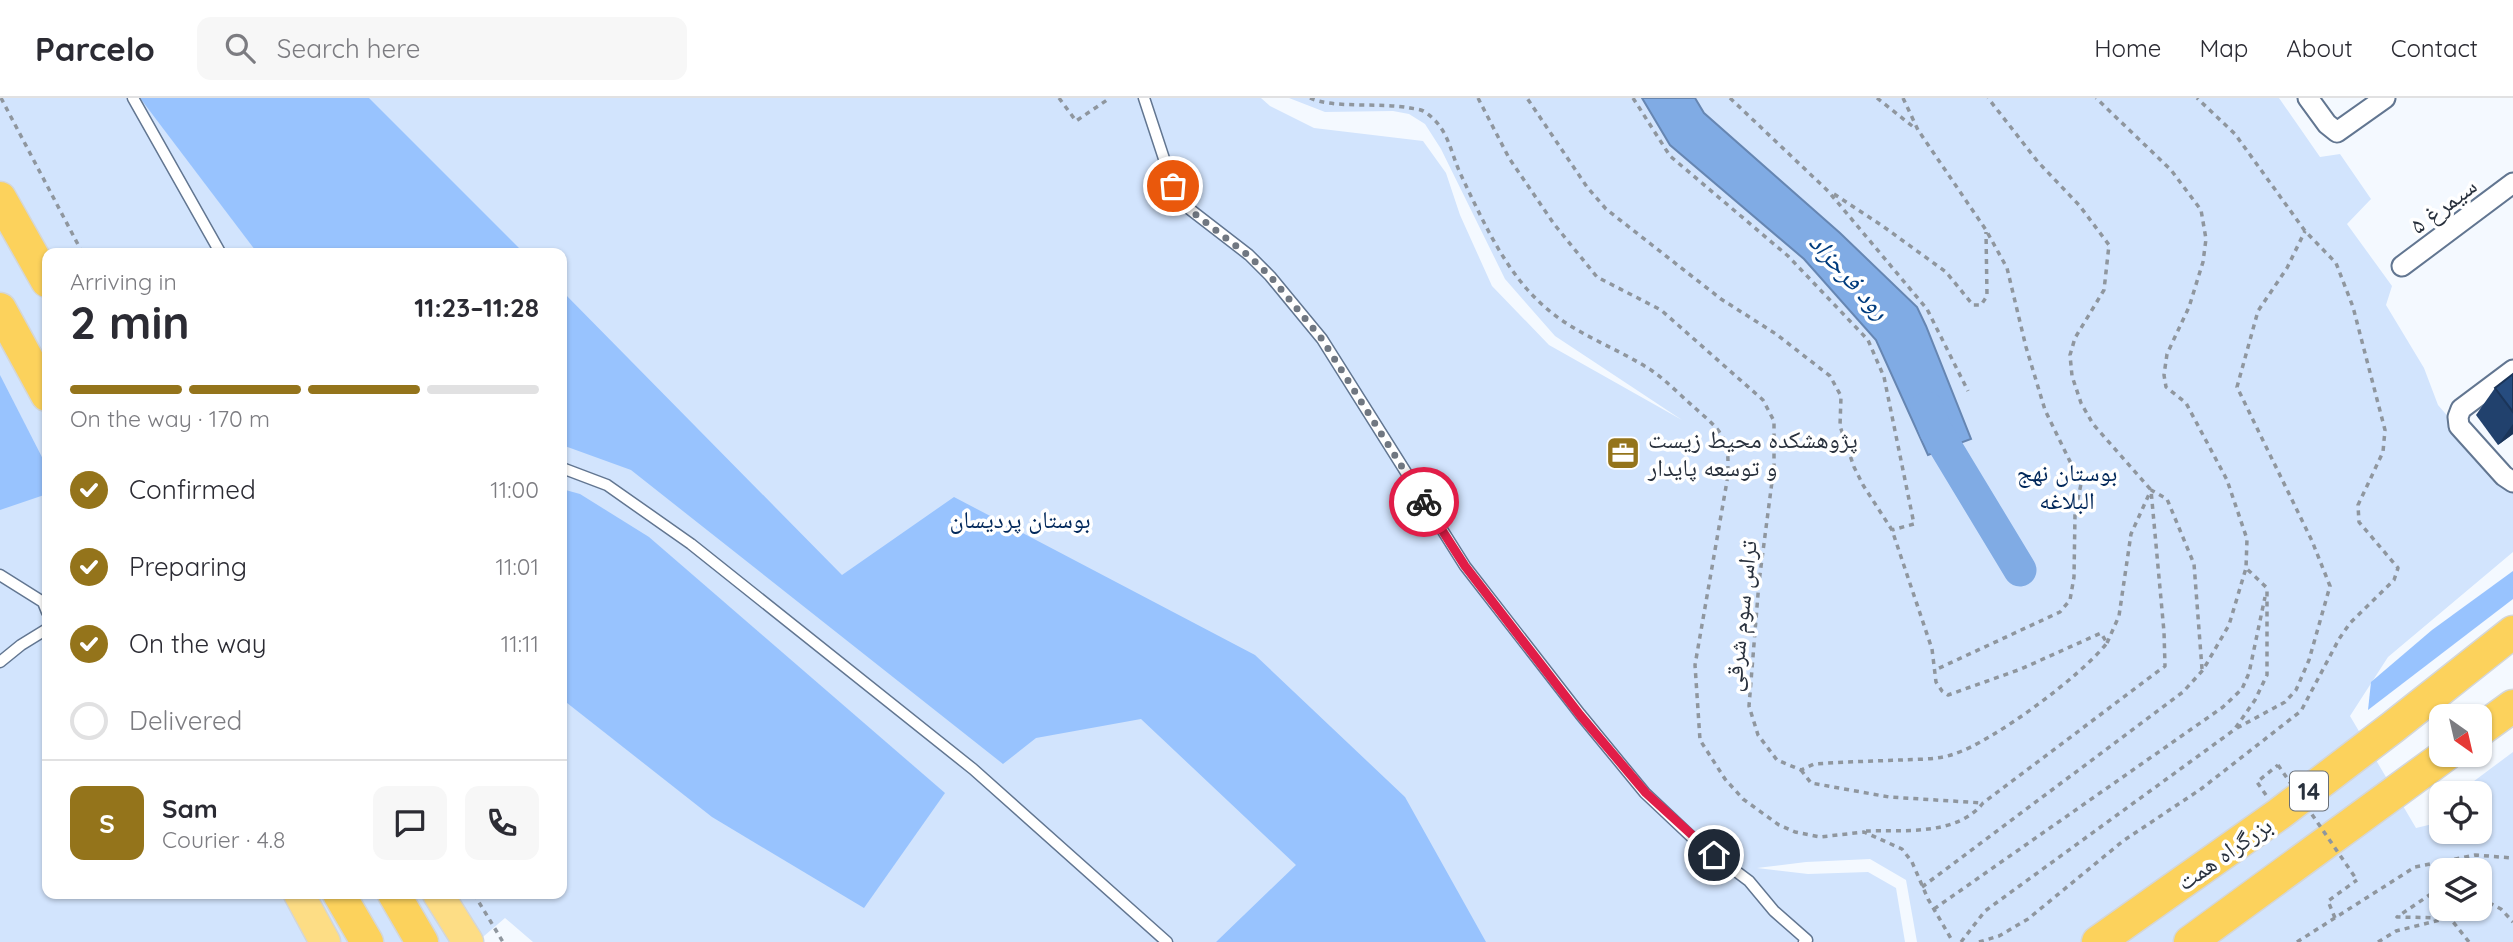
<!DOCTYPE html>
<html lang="en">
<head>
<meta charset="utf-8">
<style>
	:root { --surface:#fff; --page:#f7f7f7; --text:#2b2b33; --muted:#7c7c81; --line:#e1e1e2; --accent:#94741b }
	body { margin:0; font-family:Quicksand,"Noto Naskh Arabic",sans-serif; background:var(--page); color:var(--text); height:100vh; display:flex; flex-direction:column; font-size:26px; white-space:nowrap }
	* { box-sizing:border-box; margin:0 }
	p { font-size:23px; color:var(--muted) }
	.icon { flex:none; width:38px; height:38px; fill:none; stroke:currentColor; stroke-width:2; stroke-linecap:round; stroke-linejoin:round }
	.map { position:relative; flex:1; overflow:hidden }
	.side { position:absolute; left:42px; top:150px; width:525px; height:651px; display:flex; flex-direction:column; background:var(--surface); border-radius:14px; box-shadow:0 2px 5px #0004 }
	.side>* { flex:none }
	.needle { width:46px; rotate:146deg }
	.tools { position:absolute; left:2429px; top:606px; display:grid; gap:14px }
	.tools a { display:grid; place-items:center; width:63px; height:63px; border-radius:14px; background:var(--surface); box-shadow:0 2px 5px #0004; font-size:35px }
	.pin { position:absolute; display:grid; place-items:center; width:60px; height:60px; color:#fff; margin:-30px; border:4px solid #fff; border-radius:50%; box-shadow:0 2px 7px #0007 }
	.courier { position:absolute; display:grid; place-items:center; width:70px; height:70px; margin:-35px; border:5px solid #e11d48; border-radius:50%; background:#fff; color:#222; box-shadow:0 2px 9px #0007 }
	.head em { font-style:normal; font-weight:800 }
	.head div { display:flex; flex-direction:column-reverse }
	.head { display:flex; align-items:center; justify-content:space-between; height:119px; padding:0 28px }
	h1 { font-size:46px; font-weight:800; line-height:52px }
	.bar { display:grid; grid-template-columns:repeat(4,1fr); gap:10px 7px; align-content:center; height:84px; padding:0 28px }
	.bar i { height:9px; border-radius:5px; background:var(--line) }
	.bar .current { background:var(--accent) }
	.bar p { grid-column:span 4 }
	.line { display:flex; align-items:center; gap:18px; padding:0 28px; border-top:2px solid var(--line) }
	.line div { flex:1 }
	.round { display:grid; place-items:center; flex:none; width:74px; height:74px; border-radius:14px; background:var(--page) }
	ol { padding:0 28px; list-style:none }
	li { display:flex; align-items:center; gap:21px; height:77px }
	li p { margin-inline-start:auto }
	li .icon { padding:7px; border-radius:50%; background:var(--accent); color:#fff; stroke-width:4 }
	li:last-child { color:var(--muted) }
	li i { width:38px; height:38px; border:4px solid var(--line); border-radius:50% }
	header { display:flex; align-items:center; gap:42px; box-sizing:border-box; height:98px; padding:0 35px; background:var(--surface); border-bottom:2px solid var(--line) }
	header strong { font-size:33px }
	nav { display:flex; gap:38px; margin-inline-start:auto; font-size:24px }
	.search { width:490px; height:63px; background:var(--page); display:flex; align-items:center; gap:18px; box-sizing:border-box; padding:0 24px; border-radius:14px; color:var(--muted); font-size:26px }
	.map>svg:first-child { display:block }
</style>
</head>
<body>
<header>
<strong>Parcelo</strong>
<div class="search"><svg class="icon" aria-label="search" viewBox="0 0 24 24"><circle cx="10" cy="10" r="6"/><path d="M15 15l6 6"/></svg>Search here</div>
<nav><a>Home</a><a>Map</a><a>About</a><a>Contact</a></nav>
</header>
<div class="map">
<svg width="2513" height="844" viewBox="0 0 2513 844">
	<rect width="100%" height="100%" fill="#f4f9ff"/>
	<path fill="#d2e4fd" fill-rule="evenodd" d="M 0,0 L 1261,0 L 1270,8 L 1314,30 L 1423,43 L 1446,75 L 1460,117 L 1492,188 L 1549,247 L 1682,322 L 1555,238 L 1505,181 L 1441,51 L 1425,26 L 1409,16 L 1393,13 L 1325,14 L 1289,0 L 2279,0 L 2320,59 L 2340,56 L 2371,101 L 2347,126 L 2392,188 L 2386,207 L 2424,270 L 2438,307 L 2513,394 L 2513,454 L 2388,559 L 2350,618 L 2416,730 L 2441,724 L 2441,733 L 2480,733 L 2480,695 L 2458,695 L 2513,654 L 2513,844 L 1917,844 L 1906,782 L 1870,761 L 1806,764 L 1757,770 L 1808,776 L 1868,774 L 1896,790 L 1905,844 L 533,844 L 505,820 L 477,844 L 0,844 ZM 47,156 L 562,156 L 562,796 L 47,796 ZM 2441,772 L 2480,772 L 2480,810 L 2441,810 Z"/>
	<g fill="#98c3fe">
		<polygon points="140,0 369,0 525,156 258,156"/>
		<polygon points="562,193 842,477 954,399 1255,557 1405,699 1486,844 1216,844 1296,767 1141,621 1036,640 1003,666 631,372 562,347"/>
		<polygon points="0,277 47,369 47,396 0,412"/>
		<polygon points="562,391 580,396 649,439 945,695 864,810 712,719 562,601"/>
		<polygon points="2513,473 2513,501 2368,612 2371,584 2432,532"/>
	</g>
	<polygon fill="#80abe4" stroke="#6686b2" stroke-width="2" points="1642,0 1695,0 1704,15 1840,135 1917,209 1926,228 1971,341 1928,357 1876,242 1804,161 1670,47"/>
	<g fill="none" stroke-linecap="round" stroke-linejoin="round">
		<polyline stroke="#80abe4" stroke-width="33" points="1927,310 1936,333 2020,472"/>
		<g stroke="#627691" stroke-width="13">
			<g id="service">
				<polyline points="133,0 221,156"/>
				<polyline points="1144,0 1173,88 1183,106 1249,157 1270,178 1322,241 1465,468 1580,616 1645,695 1697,744 1749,783 1774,813 1807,842 1804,844"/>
				<polyline points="562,370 607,387 691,446 973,671 1167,844"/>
				<polyline points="0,477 43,504 47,514"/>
				<polyline points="0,564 21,547 47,531"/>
			</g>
		</g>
		<g stroke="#627691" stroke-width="23">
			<g id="minor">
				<polyline points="2308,0 2327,26 2337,34 2385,0"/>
				<polyline points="2402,168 2513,85"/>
				<polyline points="2513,272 2461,311 2458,319 2459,328 2504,378 2513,384"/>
			</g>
		</g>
		<g stroke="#d4d6d8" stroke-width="33">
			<g id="primary">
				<polyline points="299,796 325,844"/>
				<polyline points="438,796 468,844"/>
			</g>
		</g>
		<g stroke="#d4d6d8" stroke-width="35">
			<g id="trunk">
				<polyline points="0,100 47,183"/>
				<polyline points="0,211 47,297"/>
				<polyline points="2480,632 2513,608"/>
				<polyline points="339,796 367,844"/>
				<polyline points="394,796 422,844"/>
				<polyline points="2098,844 2279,716 2393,629 2513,534"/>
				<polyline points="2190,844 2447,656"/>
			</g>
		</g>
		<g stroke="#8f969e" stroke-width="3.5" stroke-dasharray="5 5" stroke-linecap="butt">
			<polyline points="1,0 83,156"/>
			<polyline points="1059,0 1076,23 1110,0"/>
			<path d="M 1310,0 C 1334,11 1381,4 1410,10 C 1415,11 1421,11 1425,14 C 1449,30 1450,54 1461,77 C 1483,123 1506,176 1546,210 C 1577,237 1617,250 1651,272 C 1667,283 1681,298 1695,310 C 1707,321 1721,331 1726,347 C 1729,358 1728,371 1727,383 L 1695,567 L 1700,642 L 1725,681 L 1743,701 L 1779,727 L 1795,734 L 1820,739 L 1864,734 L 1902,751 L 1912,764 L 1928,801 L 1953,844"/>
			<path d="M 1478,0 L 1509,60 L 1554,126 L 1597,179 L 1661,212 L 1763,302 L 1774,323 L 1774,368 L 1759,484 L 1749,608 L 1758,637 L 1777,662 L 1801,672 L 1814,666 C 1843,664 1872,663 1901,662 C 1918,661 1938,662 1954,656 C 1994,643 2081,578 2107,545 L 2101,535 L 2021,571 L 1948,597 L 1942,593 L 1936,584 L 1932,551 L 1892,432 L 1863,387 L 1854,369 L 1840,328 L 1841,298 L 1830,278 L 1776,236 L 1721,201 L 1606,111 L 1587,89 L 1527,0"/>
			<polyline points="1633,0 1670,58 1788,158 1868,242 1884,279 1914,426 1892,432"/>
			<polyline points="1730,0 1828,93 1927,211 1968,293"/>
			<polyline points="1877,0 1916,31"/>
			<polyline points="1903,0 1918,32 1986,132 2007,170 2026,249 2045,312 2081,386 2075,416 2074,479 2070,502 2060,514 1935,572"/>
			<polyline points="1834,96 1884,129 1946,174 1973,207 1981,207 1987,198 1986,134"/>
			<polyline points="2107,545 2119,518 2131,436 2151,392 2167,401 2194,466 2202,571"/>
			<polyline points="2237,630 2285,604 2296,592 2309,562 2330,488 2312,443 2237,289 2258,213 2287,170 2305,133"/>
			<polyline points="1801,672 1811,685 1889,699 1983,705"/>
			<polyline points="2266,697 2257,684 2278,667"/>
			<path d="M 1866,733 C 1903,732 1957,738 1983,705 L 2165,568 L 2164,534 L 2151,392 L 2093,326 L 2081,305 L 2072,278 L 2070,257 L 2075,240 L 2104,192 L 2109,147 L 2079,107 L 2038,64 L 1988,0"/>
			<polyline points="1922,789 2183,594 2203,572 2229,527 2246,470"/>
			<polyline points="2441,793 2431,796 2397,819 2450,820 2469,844"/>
			<polyline points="474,796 503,844"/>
			<polyline points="2480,800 2501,811 2513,824"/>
			<polyline points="1934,811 2223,609 2242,591 2249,575 2265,499"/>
			<polyline points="2335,820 2328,803 2357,782"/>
			<polyline points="1961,844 1985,813 2234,632 2255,602 2267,577 2267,490 2246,470 2247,441 2227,382 2186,305 2166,289 2164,277 2167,256 2189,209 2203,164 2206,141 2201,112 2171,72 2096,0"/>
			<polyline points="1979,844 1999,838 2028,821 2123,743 2201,691 2301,613 2339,541 2350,525 2394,482 2398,470 2359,424 2358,407 2383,354 2385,332 2353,209 2336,165 2305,133 2235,36 2197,0"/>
			<polyline points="2297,844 2415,769 2475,757 2513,760"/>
			<polyline points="2378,844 2396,833 2444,821"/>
		</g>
		<use href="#service" stroke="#fff" stroke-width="10"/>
		<use href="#minor" stroke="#fff" stroke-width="19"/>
		<use href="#primary" stroke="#fddd85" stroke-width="30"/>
		<use href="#trunk" stroke="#fcd25c" stroke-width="32"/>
		<polyline stroke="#8f969e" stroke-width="3.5" stroke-dasharray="5 5" stroke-linecap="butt" points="2278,667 2357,782"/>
	</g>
	<polygon fill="#21416d" points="2513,276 2513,336 2498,347 2476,317 2495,290"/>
	<polygon fill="#1b3559" points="2513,326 2513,336 2498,347"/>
	<polygon fill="#264c7f" stroke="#1b3559" stroke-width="2" points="2513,276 2513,314 2495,290"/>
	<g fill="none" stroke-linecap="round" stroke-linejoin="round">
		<polyline stroke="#707781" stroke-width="7" stroke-dasharray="0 12.6" points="1173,88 1182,106 1249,158 1270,178 1322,241 1424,404"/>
		<polyline stroke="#e11d48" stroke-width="9" points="1424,404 1465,468 1580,617 1646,695 1714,757"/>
	</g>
	<defs>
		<g id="office-square" transform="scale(1.75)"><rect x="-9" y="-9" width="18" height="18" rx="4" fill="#94741b" stroke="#fff"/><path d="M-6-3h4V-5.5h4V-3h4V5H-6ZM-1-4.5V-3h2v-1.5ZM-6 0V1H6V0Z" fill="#fff"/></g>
	</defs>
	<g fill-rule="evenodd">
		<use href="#office-square" x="1623" y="355"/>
	</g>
	<g text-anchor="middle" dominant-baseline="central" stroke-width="7" stroke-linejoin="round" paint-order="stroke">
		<rect fill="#fff" stroke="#696f77" stroke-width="2" x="2290" y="673.5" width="38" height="39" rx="5"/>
		<g font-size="23" font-weight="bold" fill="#29313d">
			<text x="2309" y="693">14</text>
		</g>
		<g font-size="24" fill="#29313d" stroke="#fff">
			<text transform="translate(2443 107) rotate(-37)">سیمرغ ۵</text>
			<text transform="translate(1740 518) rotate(-84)">تراس سوم شرقی</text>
			<text transform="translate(2224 755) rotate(-35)">بزرگراه همت</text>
		</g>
		<g font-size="24" fill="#29313d" stroke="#fff" text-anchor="start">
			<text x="1648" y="341">پژوهشکده محیط زیست<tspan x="1648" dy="28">و توسعه پایدار</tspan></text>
		</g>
		<g font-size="24" fill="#00275a" stroke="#fff">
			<text x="2067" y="374">بوستان نهج<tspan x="2067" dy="28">البلاغه</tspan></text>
			<text x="1020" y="421">بوستان پردیسان</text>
		</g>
		<g font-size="26" font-style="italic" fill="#003c7e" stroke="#fff">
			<text transform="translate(1850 178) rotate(48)">رود فرحزاد</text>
		</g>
	</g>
</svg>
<div class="tools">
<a><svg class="needle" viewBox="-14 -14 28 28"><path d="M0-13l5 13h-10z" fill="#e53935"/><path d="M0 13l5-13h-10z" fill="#7c7c81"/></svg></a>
<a><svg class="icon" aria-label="locate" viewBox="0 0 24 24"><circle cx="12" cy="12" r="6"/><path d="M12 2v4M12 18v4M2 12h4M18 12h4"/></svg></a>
<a><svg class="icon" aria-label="layers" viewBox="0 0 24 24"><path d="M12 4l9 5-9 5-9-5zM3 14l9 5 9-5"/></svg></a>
</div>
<div class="pin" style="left:1173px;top:88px;background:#ea580c"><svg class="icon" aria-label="bag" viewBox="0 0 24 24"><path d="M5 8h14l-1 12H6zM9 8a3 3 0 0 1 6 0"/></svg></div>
<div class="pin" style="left:1714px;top:757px;background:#1f2937"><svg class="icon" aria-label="home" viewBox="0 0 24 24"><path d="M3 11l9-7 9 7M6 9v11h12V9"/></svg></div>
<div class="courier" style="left:1424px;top:404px"><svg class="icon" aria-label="bike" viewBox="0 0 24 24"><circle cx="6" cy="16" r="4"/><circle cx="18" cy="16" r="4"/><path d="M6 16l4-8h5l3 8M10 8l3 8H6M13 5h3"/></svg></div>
<section class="side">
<div class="head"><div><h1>2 min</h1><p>Arriving in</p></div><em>11:23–11:28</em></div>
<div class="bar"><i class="current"></i><i class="current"></i><i class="current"></i><i></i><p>On the way · 170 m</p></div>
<ol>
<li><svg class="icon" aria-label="check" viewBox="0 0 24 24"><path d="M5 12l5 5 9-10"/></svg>Confirmed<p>11:00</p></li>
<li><svg class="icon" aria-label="check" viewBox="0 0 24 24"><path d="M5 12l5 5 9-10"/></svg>Preparing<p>11:01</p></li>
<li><svg class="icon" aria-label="check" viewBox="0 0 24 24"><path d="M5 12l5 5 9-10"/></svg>On the way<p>11:11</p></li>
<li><i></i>Delivered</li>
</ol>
<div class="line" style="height:126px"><b class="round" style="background:var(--accent);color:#fff">S</b><div><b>Sam</b><p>Courier · 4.8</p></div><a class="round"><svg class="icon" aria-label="chat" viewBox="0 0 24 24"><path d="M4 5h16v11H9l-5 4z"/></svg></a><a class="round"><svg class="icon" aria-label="phone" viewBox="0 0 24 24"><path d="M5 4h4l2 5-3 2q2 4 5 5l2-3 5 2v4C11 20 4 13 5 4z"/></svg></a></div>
</section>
</div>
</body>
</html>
